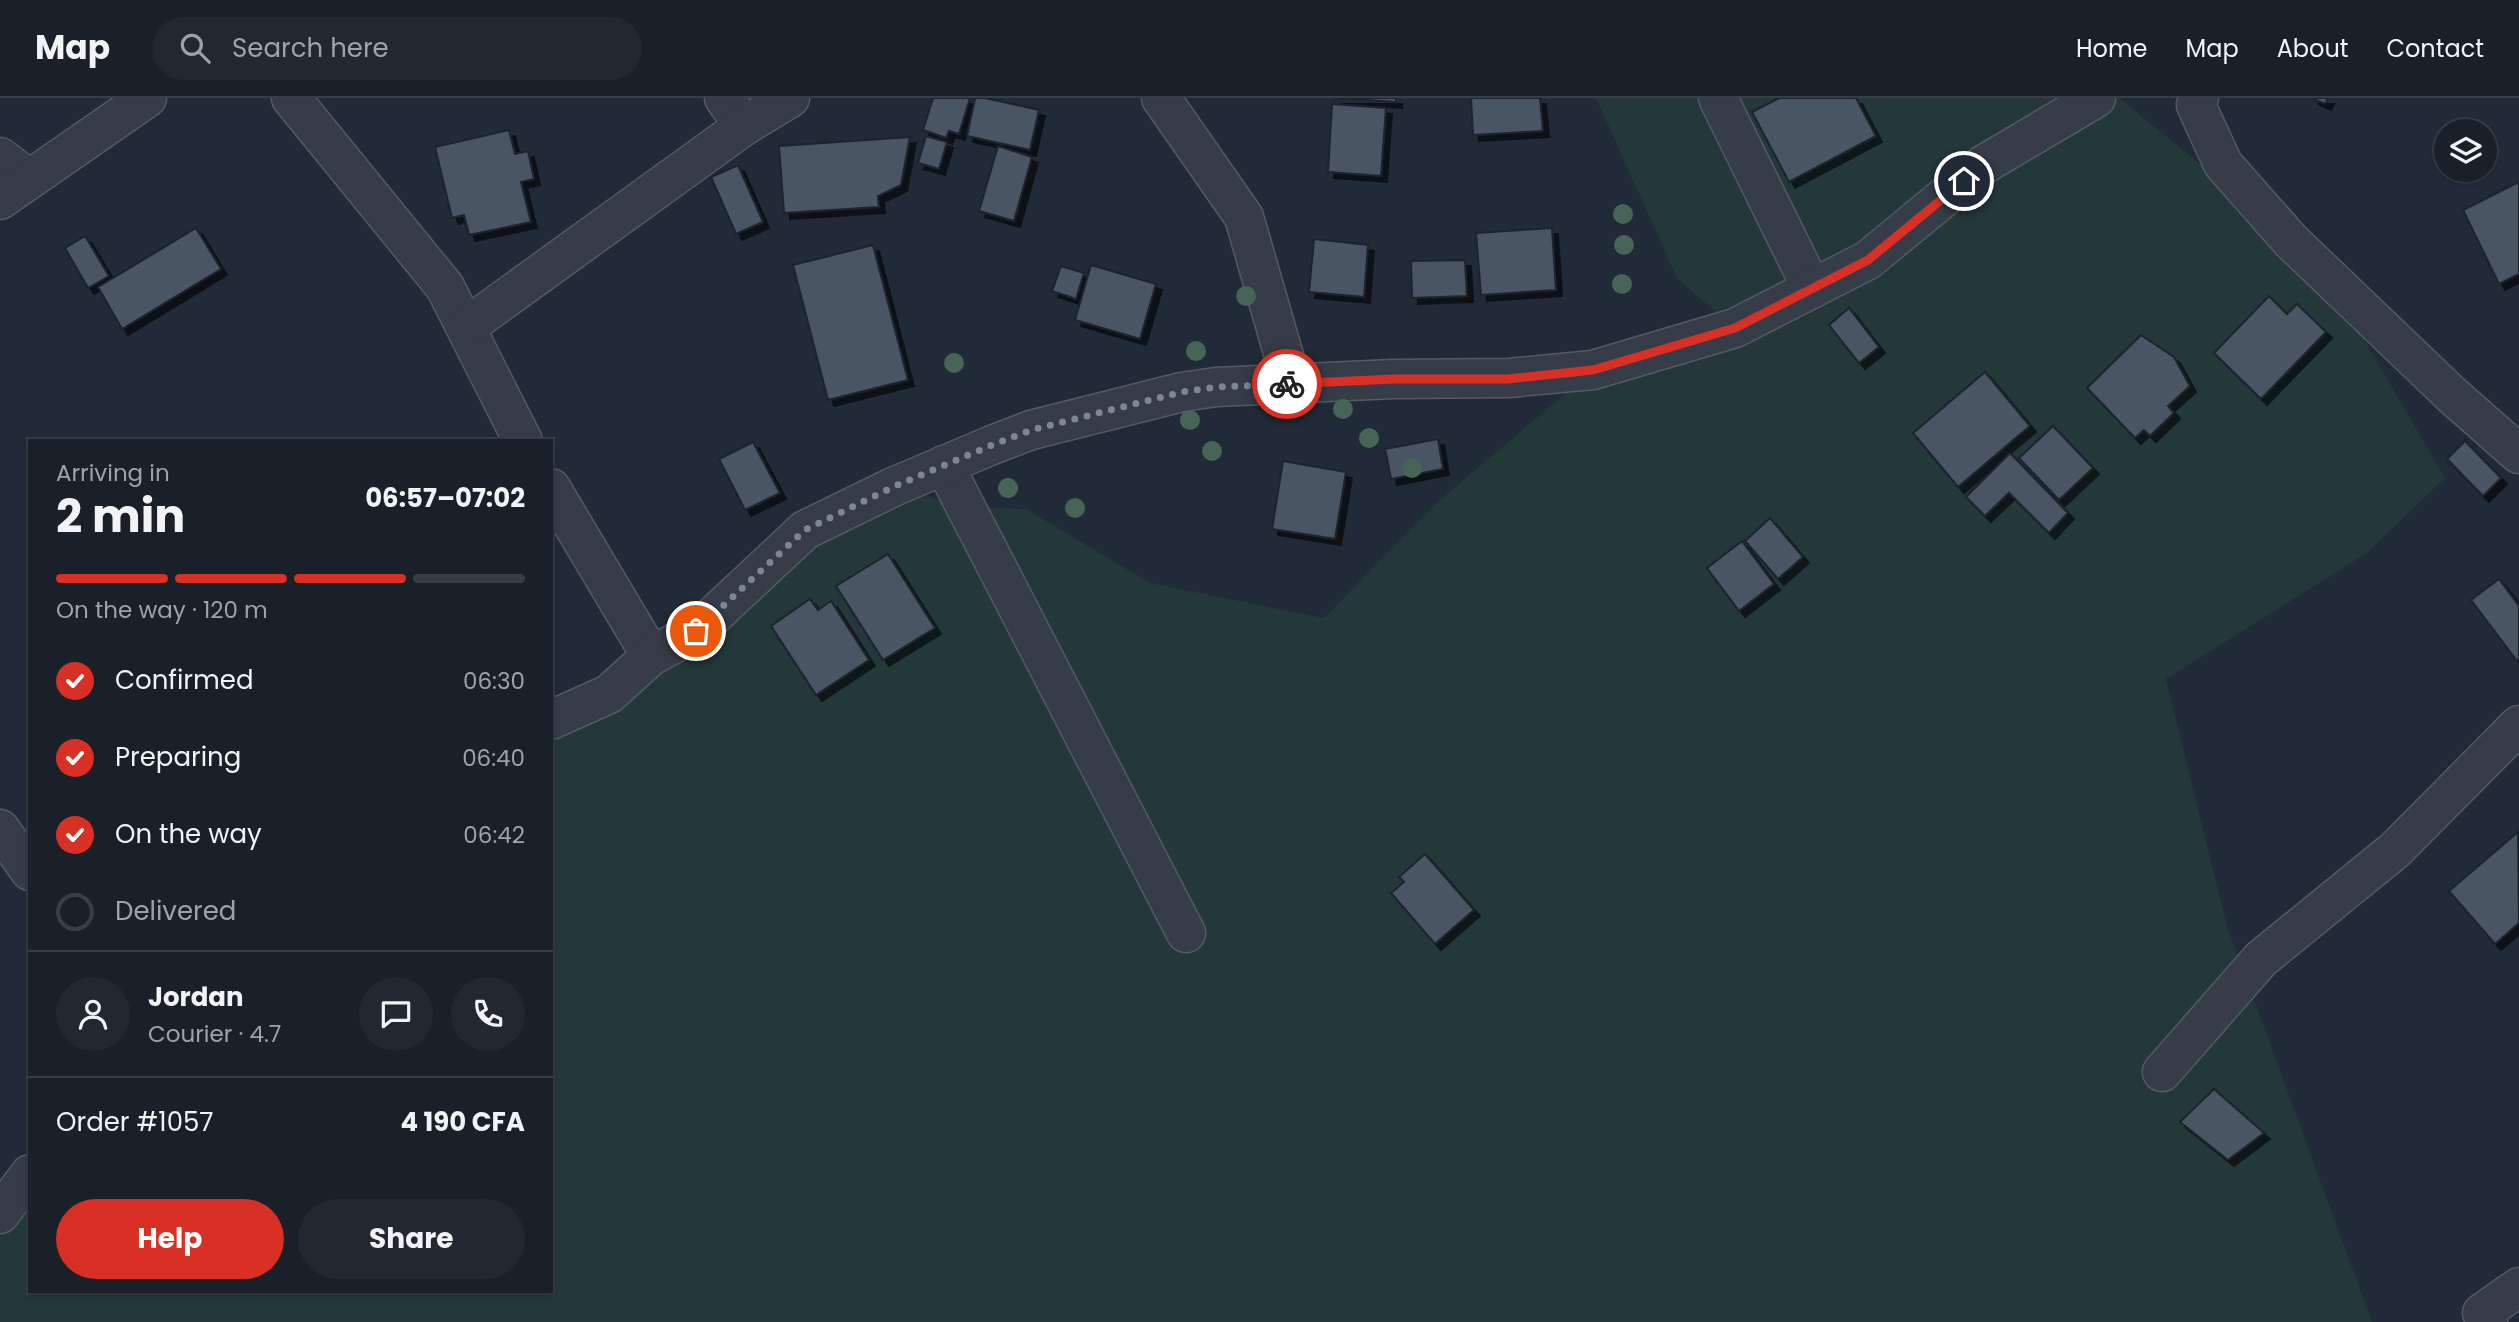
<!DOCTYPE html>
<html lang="en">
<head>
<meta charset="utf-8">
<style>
	:root { --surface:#192029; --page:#222831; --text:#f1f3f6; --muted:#9fa3a8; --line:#373e46; --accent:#d93025 }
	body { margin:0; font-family:Poppins,sans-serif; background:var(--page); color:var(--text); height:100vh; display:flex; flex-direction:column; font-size:26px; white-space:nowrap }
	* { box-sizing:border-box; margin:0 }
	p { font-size:23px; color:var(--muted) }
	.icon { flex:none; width:38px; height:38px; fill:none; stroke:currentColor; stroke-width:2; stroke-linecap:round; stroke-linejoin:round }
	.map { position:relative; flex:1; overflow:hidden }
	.sheet { position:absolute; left:28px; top:341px; width:525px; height:854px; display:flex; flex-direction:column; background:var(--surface); border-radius:0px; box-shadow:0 2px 5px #0004,0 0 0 2px var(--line) }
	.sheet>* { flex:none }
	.controls { position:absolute; left:2434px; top:21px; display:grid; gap:14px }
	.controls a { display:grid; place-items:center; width:63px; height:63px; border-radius:50%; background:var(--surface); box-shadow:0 2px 5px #0004,0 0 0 2px var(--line); font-size:35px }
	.pin { position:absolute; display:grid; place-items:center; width:60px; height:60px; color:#fff; margin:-30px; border:4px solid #fff; border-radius:50%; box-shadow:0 2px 7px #0007 }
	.courier { position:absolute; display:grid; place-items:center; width:70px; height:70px; margin:-35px; border:5px solid #d93025; border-radius:50%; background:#fff; color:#222; box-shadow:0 2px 9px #0007 }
	.summary em { font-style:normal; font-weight:700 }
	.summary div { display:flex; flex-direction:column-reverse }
	.summary { display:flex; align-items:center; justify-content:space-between; height:119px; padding:0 28px }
	h1 { font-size:46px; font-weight:700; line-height:52px }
	.bar { display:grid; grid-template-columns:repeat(4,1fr); gap:10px 7px; align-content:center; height:84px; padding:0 28px }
	.bar i { height:9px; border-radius:5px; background:var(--line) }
	.bar .on { background:var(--accent) }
	.bar p { grid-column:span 4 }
	.line { display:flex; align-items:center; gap:18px; padding:0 28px; border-top:2px solid var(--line) }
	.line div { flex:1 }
	.round { display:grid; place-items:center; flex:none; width:74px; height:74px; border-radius:37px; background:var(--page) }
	ol { padding:0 28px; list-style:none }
	li { display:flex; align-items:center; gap:21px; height:77px }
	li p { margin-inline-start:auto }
	li .icon { padding:7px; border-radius:50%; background:var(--accent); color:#fff; stroke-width:4 }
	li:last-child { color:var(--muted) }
	li i { width:38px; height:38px; border:4px solid var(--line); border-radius:50% }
	.cta { display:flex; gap:14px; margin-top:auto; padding:14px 28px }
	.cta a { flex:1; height:80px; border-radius:42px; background:var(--accent); color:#fff; font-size:28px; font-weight:700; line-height:80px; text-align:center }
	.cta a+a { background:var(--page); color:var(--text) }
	header { display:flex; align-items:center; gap:42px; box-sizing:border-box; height:98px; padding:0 35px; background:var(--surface); border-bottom:2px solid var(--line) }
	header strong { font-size:33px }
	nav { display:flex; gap:38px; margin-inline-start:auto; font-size:24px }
	.search { width:490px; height:63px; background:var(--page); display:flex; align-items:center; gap:18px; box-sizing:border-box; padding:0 24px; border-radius:38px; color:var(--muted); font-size:26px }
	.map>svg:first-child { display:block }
</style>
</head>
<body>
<header>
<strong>Map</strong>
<div class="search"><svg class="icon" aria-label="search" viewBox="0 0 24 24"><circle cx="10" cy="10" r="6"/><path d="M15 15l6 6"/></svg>Search here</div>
<nav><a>Home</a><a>Map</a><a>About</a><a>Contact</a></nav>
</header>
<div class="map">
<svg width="2519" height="1224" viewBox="0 0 2519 1224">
	<defs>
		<filter id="shadow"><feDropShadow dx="6" dy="6" stdDeviation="0" flood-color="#0009"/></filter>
	</defs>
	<rect width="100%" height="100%" fill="#212a37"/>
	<polygon fill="#243739" points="1596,0 2119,0 2318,162 2445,380 2367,455 2166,581 2227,828 2372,1224 0,1224 0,1116 30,1076 30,1194 551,1194 551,622 893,389 965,409 1026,411 1150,485 1324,520 1434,407 1593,272 1734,230 1677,180"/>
	<g fill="#495463" stroke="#1c232e" stroke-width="2" filter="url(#shadow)">
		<polygon points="933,0 970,0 959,36 949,33 946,40 923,32"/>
		<polygon points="975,0 985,0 1039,12 1030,52 967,38"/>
		<polygon points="1335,0 1396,0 1396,4"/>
		<polygon points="1471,0 1540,0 1543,33 1473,37"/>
		<polygon points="1779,0 1856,0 1876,38 1789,84 1752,14"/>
		<polygon points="2312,0 2328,0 2325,6"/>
		<polygon points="1332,6 1386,10 1381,78 1328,74"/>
		<polygon points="509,32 515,56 528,53 534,81 521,84 531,124 469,137 464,117 452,120 435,49"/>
		<polygon points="926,38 947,44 939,71 918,65"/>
		<polygon points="910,39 901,87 878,98 879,109 784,115 779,48"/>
		<polygon points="998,48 1032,59 1014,123 979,113"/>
		<polygon points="738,67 763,124 736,136 711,79"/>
		<polygon points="2519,84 2519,176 2499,186 2463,112"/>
		<polygon points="196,130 221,171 122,231 98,189"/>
		<polygon points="1552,130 1556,192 1481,197 1476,135"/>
		<polygon points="85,138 109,178 88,190 65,150"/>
		<polygon points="1314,141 1368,147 1364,199 1309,194"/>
		<polygon points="873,147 908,282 828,302 793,167"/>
		<polygon points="1465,162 1467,198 1412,200 1411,163"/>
		<polygon points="1091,167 1156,186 1140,241 1075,222"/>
		<polygon points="1061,168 1084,175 1076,201 1052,193"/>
		<polygon points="2269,198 2287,216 2297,206 2326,234 2261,301 2214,255"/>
		<polygon points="1849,210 1879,249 1859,265 1829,227"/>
		<polygon points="2141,237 2174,259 2190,288 2168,308 2174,315 2150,338 2144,332 2135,340 2087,290"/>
		<polygon points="1985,274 2030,328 1958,389 1913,335"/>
		<polygon points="2053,328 2093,370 2059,402 2019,360"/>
		<polygon points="1438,341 1443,371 1391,381 1385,351"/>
		<polygon points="2465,343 2501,380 2483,398 2447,361"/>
		<polygon points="753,344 780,395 745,412 719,361"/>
		<polygon points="2010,355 2068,415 2049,435 2009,395 1985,418 1966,399"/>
		<polygon points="1283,363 1346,374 1335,441 1272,431"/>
		<polygon points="1770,420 1803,459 1778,481 1745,443"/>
		<polygon points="1742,443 1774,486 1739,513 1707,470"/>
		<polygon points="888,456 935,530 883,562 836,488"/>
		<polygon points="2499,481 2519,508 2519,561 2517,563 2471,502"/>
		<polygon points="810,501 818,512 831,503 869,562 816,597 771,528"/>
		<polygon points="2518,734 2519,825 2495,846 2449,793"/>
		<polygon points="1425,756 1474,812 1435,846 1391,795 1404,784 1399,779"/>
		<polygon points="2214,991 2264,1035 2228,1062 2180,1024"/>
	</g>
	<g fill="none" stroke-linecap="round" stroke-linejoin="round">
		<g stroke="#525a65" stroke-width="41">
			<g id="minor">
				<polyline points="291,0 445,189 523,343"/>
				<polyline points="724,0 744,28"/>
				<polyline points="1161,0 1244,119 1292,286"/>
				<polyline points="1718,0 1812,191"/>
				<polyline points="2199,0 2196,7 2223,66 2291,143 2452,297 2519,356"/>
				<polyline points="0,59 29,81"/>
				<polyline points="0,102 147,0"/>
				<polyline points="466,229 744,28 790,0"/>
				<polyline points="944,367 1186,835"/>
				<polyline points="551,390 651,558"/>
				<polyline points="0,731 30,773"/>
				<polyline points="2162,974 2261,861 2395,752 2519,627"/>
				<polyline points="2488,1224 2482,1215 2519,1189"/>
			</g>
		</g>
		<g stroke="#525a65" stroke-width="41">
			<g id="tertiary">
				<polyline points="551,622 609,596 651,558 697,533 805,432 893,389 992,347 1031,332 1182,294 1216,289 1394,281 1508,280 1593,272 1735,230 1868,162 1983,67 2096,0"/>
				<polyline points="0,1116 30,1076"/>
			</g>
		</g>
		<use href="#minor" stroke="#353c47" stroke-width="38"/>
		<use href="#tertiary" stroke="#353c47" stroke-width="38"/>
	</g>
	<g fill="#486457">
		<circle cx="1623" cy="116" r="10"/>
		<circle cx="1624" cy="147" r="10"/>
		<circle cx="1622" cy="186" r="10"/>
		<circle cx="1246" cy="198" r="10"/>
		<circle cx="1196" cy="253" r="10"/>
		<circle cx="954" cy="265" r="10"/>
		<circle cx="1343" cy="311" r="10"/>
		<circle cx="1190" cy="322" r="10"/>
		<circle cx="1369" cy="340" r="10"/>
		<circle cx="1212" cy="353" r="10"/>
		<circle cx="1412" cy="370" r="10"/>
		<circle cx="1008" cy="390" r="10"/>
		<circle cx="1075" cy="410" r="10"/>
	</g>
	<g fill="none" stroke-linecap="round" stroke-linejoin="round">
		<polyline stroke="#7d8693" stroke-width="7" stroke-dasharray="0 12.6" points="696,533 805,432 893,389 992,347 1031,332 1182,294 1216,289 1287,286"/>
		<polyline stroke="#d93025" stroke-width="9" points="1287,286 1394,281 1508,281 1593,272 1735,230 1868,162 1964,83"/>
	</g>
</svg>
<div class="controls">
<a><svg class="icon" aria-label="layers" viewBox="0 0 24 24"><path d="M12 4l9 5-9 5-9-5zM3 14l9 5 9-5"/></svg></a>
</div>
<div class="pin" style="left:696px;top:533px;background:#ea580c"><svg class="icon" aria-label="bag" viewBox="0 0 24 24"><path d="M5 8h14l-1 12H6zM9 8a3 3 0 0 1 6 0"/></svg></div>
<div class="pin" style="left:1964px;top:83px;background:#1f2937"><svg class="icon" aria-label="home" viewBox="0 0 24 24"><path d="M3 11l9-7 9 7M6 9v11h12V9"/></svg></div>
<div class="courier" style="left:1287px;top:286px"><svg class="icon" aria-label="bike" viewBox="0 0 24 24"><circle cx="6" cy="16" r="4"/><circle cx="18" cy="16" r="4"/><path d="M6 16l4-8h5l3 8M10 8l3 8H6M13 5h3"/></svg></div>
<section class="sheet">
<div class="summary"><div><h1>2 min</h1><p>Arriving in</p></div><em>06:57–07:02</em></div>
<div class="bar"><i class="on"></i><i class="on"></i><i class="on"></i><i></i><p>On the way · 120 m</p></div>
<ol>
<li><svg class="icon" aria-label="check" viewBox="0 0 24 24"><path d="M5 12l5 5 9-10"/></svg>Confirmed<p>06:30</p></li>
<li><svg class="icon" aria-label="check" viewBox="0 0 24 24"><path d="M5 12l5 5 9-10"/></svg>Preparing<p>06:40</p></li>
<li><svg class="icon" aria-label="check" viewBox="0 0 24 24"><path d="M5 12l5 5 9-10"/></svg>On the way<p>06:42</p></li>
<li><i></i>Delivered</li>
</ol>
<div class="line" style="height:126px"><a class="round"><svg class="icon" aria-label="person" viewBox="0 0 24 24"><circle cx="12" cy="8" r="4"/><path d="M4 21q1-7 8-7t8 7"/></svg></a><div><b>Jordan</b><p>Courier · 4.7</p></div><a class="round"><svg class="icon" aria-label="chat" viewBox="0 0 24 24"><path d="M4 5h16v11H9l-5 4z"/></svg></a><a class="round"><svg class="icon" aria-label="phone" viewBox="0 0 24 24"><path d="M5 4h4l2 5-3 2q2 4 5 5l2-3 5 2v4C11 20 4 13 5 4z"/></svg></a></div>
<div class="line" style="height:91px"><div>Order #1057</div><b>4 190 CFA</b></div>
<div class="cta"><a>Help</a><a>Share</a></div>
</section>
</div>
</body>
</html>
